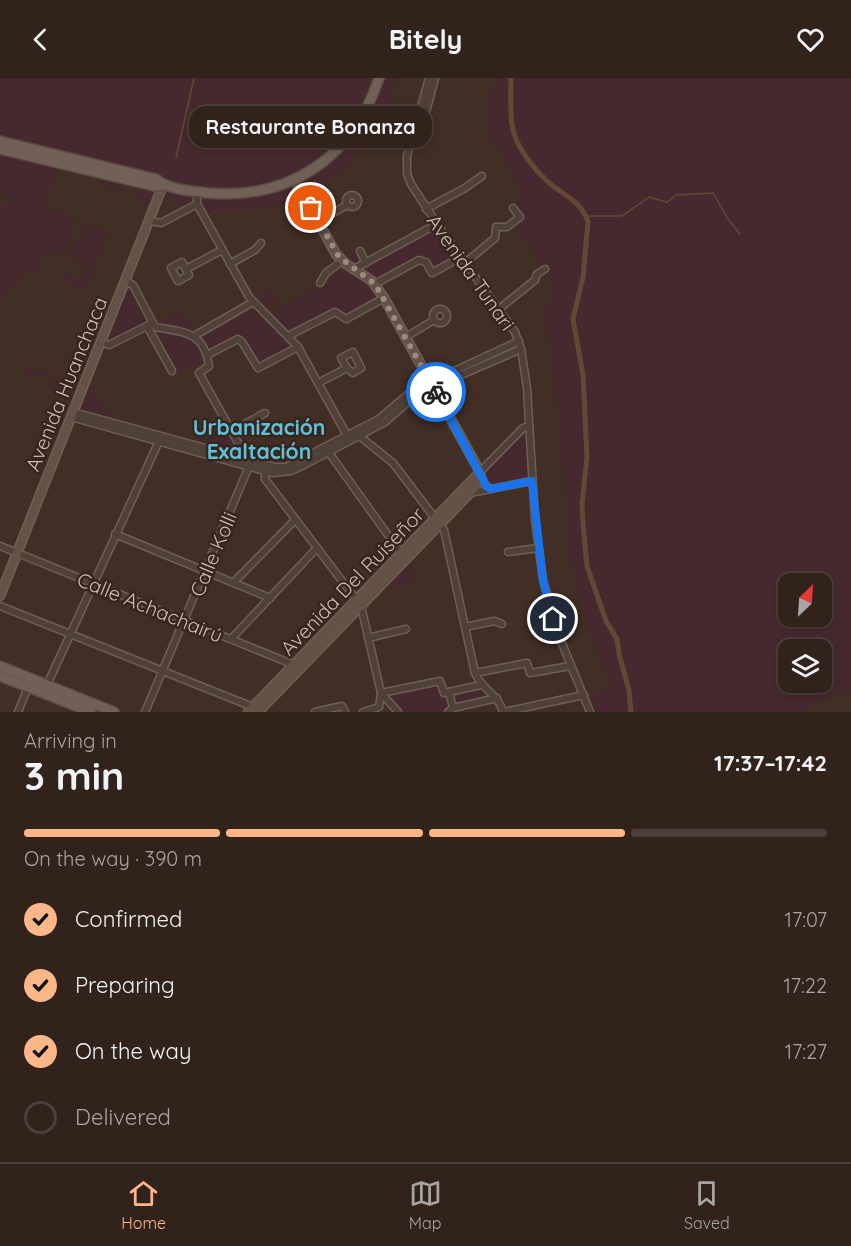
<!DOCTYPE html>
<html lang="en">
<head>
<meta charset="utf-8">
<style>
	:root { --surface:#31221b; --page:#392a24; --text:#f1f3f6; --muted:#a8a4a3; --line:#4c3f3a; --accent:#fcb688 }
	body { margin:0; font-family:Quicksand,sans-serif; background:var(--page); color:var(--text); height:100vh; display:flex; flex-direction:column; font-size:22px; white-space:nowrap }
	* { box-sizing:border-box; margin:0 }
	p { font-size:20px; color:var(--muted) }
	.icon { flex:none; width:33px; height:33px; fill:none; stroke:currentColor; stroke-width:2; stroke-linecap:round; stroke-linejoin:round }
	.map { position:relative; height:634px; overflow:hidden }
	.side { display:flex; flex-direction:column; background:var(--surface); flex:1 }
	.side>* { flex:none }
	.needle { width:39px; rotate:25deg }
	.tools { position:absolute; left:778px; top:495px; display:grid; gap:12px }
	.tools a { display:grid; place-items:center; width:54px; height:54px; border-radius:12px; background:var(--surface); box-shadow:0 3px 9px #0003,0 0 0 2px var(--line); font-size:30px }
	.pin { position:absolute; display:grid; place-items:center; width:51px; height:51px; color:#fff; margin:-26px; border:3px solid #fff; border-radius:50%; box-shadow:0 2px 6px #0007 }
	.courier { position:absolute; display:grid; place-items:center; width:60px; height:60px; margin:-30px; border:4px solid #1a73e8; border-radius:50%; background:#fff; color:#222; box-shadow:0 2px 8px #0007 }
	.bubble { position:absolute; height:42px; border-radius:18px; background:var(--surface); box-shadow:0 3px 9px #0003,0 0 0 2px var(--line); font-size:20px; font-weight:800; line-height:42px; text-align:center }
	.head em { font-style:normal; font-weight:800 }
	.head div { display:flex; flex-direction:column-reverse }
	.head { display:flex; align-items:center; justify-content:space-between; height:102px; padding:0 24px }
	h1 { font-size:39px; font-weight:800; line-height:45px }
	.bar { display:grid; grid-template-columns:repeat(4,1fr); gap:9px 6px; align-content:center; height:72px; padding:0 24px }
	.bar i { height:8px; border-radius:4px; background:var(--line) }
	.bar .active { background:var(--accent) }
	.bar p { grid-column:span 4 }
	ol { padding:0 24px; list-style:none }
	li { display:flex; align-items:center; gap:18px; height:66px }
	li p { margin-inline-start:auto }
	li .icon { padding:6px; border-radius:50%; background:var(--accent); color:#111; stroke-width:4 }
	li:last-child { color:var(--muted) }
	li i { width:33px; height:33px; border:3px solid var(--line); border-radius:50% }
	header { display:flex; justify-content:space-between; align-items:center; height:78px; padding:0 24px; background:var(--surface); font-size:27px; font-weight:800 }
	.dock { display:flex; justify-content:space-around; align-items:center; height:84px; border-top:2px solid var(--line); background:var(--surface); font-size:16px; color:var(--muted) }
	.dock a { display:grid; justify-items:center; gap:3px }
	.dock .active { color:var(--accent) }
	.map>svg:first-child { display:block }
</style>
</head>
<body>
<header><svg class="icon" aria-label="back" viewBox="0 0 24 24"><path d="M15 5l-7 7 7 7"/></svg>Bitely<svg class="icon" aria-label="heart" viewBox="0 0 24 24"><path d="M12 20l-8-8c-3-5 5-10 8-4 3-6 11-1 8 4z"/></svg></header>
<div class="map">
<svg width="851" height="634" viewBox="0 0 851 634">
	<rect width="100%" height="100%" fill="#412e24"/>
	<g fill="#46292e" fill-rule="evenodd">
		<path d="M 0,0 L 372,0 C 352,64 298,114 227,110 C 194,108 161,99 129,91 C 86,81 43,71 0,60 Z"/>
		<polygon points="384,0 397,0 385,35 372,31"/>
		<path d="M 497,0 L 851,0 L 851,613 L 835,617 L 801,634 L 596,634 L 591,618 L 612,609 L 596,572 L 583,535 L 571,482 L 555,302 L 545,240 L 540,232 L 555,220 L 543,187 L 513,148 L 523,140 L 513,127 L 521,118 L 508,86 L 487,55 L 490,18 ZM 789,506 L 822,506 L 822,538 L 789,538 ZM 789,572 L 822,572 L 822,604 L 789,604 Z"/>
		<path d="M 371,36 L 382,40 L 363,69 L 346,89 L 306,115 C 304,110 303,106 307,101 C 313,95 324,91 331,85 C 347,71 359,54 371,36 Z"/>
		<polygon points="0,74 55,90 57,93 42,132 50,135 51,133 55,135 56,132 77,142 75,148 69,153 68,157 72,162 65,176 54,173 53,177 41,181 37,192 32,196 23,191 15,209 3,219 0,217 0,131 7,124 17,127 19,124 0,116"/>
		<polygon points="103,103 130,110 124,113 122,119 117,119 119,114 100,107"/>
		<path d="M 288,110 L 297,112 L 301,119 C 270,131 242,133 209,133 L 206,139 L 201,127 L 203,121 L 255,119 Z"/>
		<polygon points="147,114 152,119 149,126 134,120 133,117"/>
		<polygon points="167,114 185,118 194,126 184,130 182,127 162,120"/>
		<polygon points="84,145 109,153 86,211 60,200 62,195 80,202 86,186 69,178 76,163 81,162 84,158 82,151"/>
		<polygon points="433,152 455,180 433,192 426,182 420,180 375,203 361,192"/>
		<polygon points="356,171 362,183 360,186 353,187 342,179"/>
		<polygon points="345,188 368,204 380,219 348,236 336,232 291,254 270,234 330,202"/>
		<polygon points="130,210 148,244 109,265 107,264 128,212"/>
		<polygon points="271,211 278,225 267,231 255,219"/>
		<polygon points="250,230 288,265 290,270 261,286 257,284 240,258 212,272 207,270 200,257"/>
		<polygon points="183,231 193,252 158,245"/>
		<path d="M 156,252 C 175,255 204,257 202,284 L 176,296 L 154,254 Z"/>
		<polygon points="25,287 43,294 44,292 59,298 52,302 49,296 39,300 22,293"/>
		<polygon points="63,299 77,305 70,316 49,308"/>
		<polygon points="90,304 106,333 112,335 114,342 81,332 80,329"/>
		<polygon points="227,350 238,370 237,374 235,375 202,366"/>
		<path d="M 525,352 L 527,354 L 529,400 C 521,405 499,412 490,407 C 484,405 484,399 484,394 Z"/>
		<polygon points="409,482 414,504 380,511"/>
		<polygon points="438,606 447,617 450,627 442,634 403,634 390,619 392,615"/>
		<polygon points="478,610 488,620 456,627 453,616"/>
	</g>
	<polygon fill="#664735" points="308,45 315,45 318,50 319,59 312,58 306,52"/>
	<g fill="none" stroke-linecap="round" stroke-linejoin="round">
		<g stroke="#664735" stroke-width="1.5">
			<polyline points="325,67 329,71"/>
			<polyline points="176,80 194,0"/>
			<polyline points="586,138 622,138 649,119 667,124 676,117 713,115 728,141 740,156"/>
		</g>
		<path stroke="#664735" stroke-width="5" d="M 511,0 C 511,15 510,32 512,47 C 515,69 536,94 553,108 C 566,118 583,126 588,144 L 583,199 L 573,241 L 583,297 L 587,379 L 582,426 L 583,447 L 587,488 L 606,543 L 617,561 L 619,576 L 629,612 L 631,634"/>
		<g stroke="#6e5f56" stroke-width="9">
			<g id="street">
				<polyline points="429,0 420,33 426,34 435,0"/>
				<polyline points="367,31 386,39 417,47"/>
				<polyline points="420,39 407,77 407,96 411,106 437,146 515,254 521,271 527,310 535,442 543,502 559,558 590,634"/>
				<polyline points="197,114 197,126 249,219 298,269 348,359"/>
				<circle cx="352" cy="123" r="6"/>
				<polyline points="426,131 465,110 482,98"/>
				<polyline points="150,143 161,145 197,126"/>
				<polyline points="319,143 347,127"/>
				<polyline points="360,173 366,185"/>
				<polygon points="182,184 189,197 178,203 171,190"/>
				<polyline points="465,185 495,160 496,149 507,149 520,139 513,130"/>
				<polyline points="230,186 255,172 261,165"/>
				<polyline points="186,191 222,172"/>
				<polyline points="354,191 437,146"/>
				<path d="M 125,203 L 133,207 L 155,249 C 184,254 204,253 209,288 L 199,295 L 242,372 L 243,383"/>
				<polyline points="320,205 326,195 342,183"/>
				<polyline points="375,206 419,182 426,184 432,195 461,179"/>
				<circle cx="440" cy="238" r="7"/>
				<polyline points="499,231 535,202 537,196 545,191"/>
				<polyline points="147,248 172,293"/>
				<polyline points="194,258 253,224"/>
				<polyline points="288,258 335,234 346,241 384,220"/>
				<polyline points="406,259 434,242"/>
				<polyline points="101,264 109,267 153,245"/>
				<polygon points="353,274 361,290 353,295 347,290 341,280"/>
				<polyline points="207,277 238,261 242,264 258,290 298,269"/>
				<polyline points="318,305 347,290"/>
				<polyline points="73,334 275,389 286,389 379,341 413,312 519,263"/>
				<polyline points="71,339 272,395 291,393 300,389 385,344 417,316 521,271"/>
				<polyline points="232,353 265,335"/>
				<path d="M 357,356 L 393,385 L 444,452 L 475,595 C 481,611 499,617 503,634"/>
				<polyline points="327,372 403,478"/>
				<polyline points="265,390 265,401 361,528 381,615 398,634"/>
				<polyline points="491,411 484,406 480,394 523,350 529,348"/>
				<polyline points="470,415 532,403"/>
				<polyline points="115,456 270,520"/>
				<polyline points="0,468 297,588"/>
				<polyline points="508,474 538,470"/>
				<polyline points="234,504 295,442"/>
				<polyline points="0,528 253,629"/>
				<polyline points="465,549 494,543 502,546"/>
				<polyline points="368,560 406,551"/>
				<polyline points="231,561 317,470"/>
				<polyline points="475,595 527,585 530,595 570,588"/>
				<polyline points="47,607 160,361"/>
				<polyline points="449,614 453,630"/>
				<polyline points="381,615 440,603 444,615 481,607"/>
				<polyline points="18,634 28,609"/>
				<polyline points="145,634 250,386"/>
				<polyline points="315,634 342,628 345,634"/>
				<polyline points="363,634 379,629 381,616"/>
				<polyline points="448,634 453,630 497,620"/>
				<polyline points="504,634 584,617"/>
			</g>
		</g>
		<g stroke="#6e5f56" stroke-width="11">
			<g id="secondary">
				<polyline points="295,102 336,176 346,186 372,203 384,220 480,394"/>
				<polyline points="0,518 163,107"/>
				<polyline points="248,634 480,394"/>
				<polyline points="258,634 470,415 479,403 480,394"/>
			</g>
		</g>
		<g stroke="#5a4b42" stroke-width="12">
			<g id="primary">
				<path d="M 0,63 L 156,101 C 169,112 191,113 208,115 C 291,122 353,79 379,0"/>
				<polyline points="0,71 154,108 163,107"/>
				<polyline points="0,588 114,634"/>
				<polyline points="0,598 91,634"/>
			</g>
		</g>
		<use href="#street" stroke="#504138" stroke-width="6"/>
		<use href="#secondary" stroke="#645246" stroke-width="8"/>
		<use href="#primary" stroke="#706056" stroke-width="9"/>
	</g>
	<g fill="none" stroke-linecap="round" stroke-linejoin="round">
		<polyline stroke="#9b8c82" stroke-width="6" stroke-dasharray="0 10.8" points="311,130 339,179 375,206 436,314"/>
		<polyline stroke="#1a73e8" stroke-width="8" points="436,314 487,409 491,411 532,403 543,502 553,541"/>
	</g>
	<g text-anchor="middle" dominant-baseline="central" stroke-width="5" stroke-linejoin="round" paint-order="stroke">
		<g font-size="20" fill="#cbbeb5" stroke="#36261d">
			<text transform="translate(471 194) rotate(55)">Avenida Tunari</text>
			<text transform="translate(66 306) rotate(-68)">Avenida Huanchaca</text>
			<text transform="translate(213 476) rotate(-67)">Calle Kolli</text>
			<text transform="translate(352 503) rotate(-46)">Avenida Del Ruiseñor</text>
			<text transform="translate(150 529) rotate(22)">Calle Achachairú</text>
		</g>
		<g font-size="21" font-weight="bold" fill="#61c0da" stroke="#36261d">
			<text x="259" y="349">Urbanización<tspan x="259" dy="24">Exaltación</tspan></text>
		</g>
	</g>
</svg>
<div class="tools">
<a><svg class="needle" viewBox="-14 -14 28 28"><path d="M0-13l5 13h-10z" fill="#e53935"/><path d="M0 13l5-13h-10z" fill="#a8a4a3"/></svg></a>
<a><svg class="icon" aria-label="layers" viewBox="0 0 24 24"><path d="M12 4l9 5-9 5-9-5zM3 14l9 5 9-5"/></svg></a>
</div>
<div class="pin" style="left:311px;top:130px;background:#ea580c"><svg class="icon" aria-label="bag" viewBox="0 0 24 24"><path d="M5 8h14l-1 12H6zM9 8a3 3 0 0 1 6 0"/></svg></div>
<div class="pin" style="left:553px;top:541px;background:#1f2937"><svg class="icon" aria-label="home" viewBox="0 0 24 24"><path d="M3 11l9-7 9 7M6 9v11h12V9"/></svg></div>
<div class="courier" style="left:436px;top:314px"><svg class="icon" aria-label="bike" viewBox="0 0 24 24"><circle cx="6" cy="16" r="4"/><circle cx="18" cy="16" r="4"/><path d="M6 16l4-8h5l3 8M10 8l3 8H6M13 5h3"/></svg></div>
<div class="bubble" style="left:189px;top:28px;width:243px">Restaurante Bonanza</div>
</div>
<section class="side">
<div class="head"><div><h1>3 min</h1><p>Arriving in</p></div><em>17:37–17:42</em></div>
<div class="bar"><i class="active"></i><i class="active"></i><i class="active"></i><i></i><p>On the way · 390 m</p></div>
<ol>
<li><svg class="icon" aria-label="check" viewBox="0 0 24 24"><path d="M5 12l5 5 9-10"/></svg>Confirmed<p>17:07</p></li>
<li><svg class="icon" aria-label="check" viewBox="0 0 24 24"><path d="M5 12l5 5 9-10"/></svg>Preparing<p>17:22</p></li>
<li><svg class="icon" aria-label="check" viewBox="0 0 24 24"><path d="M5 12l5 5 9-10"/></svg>On the way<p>17:27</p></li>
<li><i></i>Delivered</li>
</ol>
</section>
<nav class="dock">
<a class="active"><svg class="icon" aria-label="home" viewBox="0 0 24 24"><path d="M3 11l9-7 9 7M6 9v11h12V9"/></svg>Home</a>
<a><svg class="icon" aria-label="map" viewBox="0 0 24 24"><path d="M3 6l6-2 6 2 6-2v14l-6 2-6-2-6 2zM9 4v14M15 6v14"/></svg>Map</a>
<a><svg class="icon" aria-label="saved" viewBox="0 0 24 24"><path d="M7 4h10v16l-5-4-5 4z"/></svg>Saved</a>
</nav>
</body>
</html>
